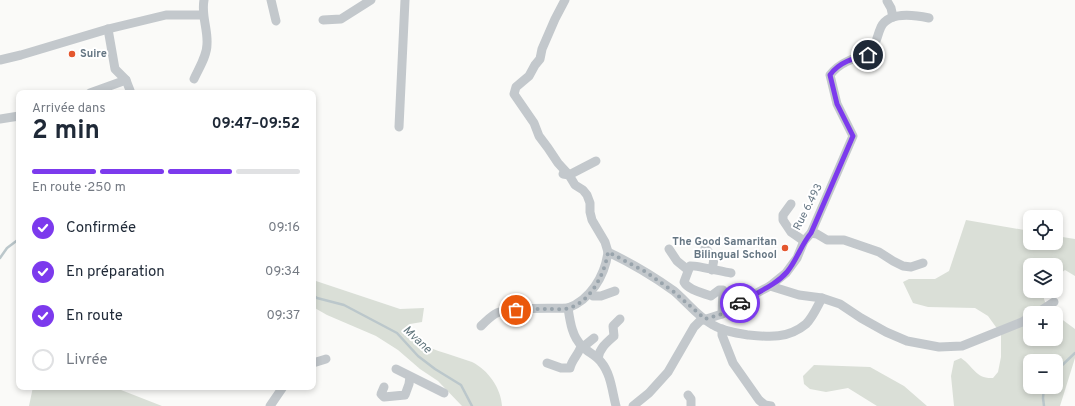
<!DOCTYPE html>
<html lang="fr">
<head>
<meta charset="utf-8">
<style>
	:root { --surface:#fff; --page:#f6f6f7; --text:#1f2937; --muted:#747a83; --line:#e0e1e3; --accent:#7c3aed }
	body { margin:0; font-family:Overpass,sans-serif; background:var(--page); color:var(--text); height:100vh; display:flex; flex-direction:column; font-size:15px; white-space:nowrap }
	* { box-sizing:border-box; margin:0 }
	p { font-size:13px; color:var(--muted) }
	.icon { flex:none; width:22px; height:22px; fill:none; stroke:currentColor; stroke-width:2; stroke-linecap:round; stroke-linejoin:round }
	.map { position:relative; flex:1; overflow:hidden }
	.side { position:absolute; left:16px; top:90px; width:300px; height:300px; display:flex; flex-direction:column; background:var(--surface); border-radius:8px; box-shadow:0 2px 6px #0003 }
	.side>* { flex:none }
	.fabs { position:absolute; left:1023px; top:210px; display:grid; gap:8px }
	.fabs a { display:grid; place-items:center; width:40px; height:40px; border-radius:8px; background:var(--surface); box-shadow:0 2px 6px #0003; font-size:20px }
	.pin { position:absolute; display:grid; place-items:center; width:34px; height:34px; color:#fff; margin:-17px; border:2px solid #fff; border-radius:50%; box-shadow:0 1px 4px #0007 }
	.courier { position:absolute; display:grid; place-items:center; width:40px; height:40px; margin:-20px; border:3px solid #7c3aed; border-radius:50%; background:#fff; color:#222; box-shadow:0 1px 5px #0007 }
	.overview em { font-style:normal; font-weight:700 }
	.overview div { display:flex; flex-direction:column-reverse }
	.overview { display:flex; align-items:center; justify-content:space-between; height:68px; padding:0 16px }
	h1 { font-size:26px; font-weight:700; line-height:30px }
	.bar { display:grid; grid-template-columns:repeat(4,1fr); gap:6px 4px; align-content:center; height:48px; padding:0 16px }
	.bar i { height:5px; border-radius:3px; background:var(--line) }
	.bar .selected { background:var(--accent) }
	.bar p { grid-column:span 4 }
	ol { padding:0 16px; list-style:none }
	li { display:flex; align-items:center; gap:12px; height:44px }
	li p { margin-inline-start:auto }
	li .icon { padding:4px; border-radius:50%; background:var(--accent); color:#fff; stroke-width:4 }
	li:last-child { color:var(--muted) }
	li i { width:22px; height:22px; border:2px solid var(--line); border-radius:50% }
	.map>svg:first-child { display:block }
</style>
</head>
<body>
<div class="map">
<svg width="1075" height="406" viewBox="0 0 1075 406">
	<rect width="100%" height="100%" fill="#fafaf8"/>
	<g fill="#dadfd7" fill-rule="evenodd">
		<path d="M 966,220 L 1030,231 L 1030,243 L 1056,243 L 1056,236 L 1075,239 L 1075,276 L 1065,270 L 1056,277 L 1056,265 L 1030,265 L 1030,291 L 1044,291 C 1042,299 1047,308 1054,313 L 1030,313 L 1030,339 L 1056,339 L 1056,315 L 1075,329 L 1075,358 L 1060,406 L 954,406 L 951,376 L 954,361 L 961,358 C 974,367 976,379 993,378 L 998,372 L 1001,357 L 1001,334 L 988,316 L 975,308 L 928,307 L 913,303 L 903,282 L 909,279 L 935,279 L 949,271 ZM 1030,361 L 1056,361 L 1056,387 L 1030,387 Z"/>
		<path d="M 313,280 L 400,309 L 424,308 L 422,322 L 410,324 L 408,338 C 421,344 434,350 448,354 C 456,357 464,359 472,362 C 488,370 501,388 502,406 L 462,406 L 438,381 L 420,369 L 398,350 L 376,336 L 327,315 L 313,307 Z"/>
		<polygon points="814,365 870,367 904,386 927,406 877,406 848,388 826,392 810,389 804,384 803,376"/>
		<polygon points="33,387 120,387 121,390 162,406 29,406"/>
	</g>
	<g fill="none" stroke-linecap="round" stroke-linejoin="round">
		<g stroke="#bbc7cb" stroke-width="2.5">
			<polyline points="0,258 7,248 19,239"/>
			<polyline points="313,295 317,298 344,305 397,333 418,356 435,369 461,385 472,406"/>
			<polyline points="1056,371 1075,353"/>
			<polyline points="1044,387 1043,398 1044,406"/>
		</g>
		<g stroke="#c3c8cc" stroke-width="9">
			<polyline points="271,0 276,21"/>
			<polyline points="565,0 555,19 542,49 540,59 535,65 529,76 516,87 514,94 534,123 539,136 548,148 558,163 569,175 575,185 583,190 587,195 590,203 590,212 592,220 605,242 608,252"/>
			<polyline points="887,1 891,8 893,17"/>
			<polyline points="323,20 341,19 371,0"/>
			<polyline points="108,29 115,69 126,80 131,93"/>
			<polyline points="0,60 21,55 108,29 166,15 203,15"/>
			<path d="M 194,79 C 199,68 207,56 207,44 C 208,29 201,15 204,0"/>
			<polyline points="90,93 126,80"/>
			<polyline points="0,119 19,116"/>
			<polyline points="399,127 405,0"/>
			<polyline points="563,174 569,175 596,161"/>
			<polyline points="791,204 783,215 783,220 791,232 804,241"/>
			<polyline points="811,233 817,234 827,240 844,240 879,252 893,261 903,266 911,267 923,263"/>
			<path d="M 705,248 C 709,251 710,255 714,259 L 712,270"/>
			<polyline points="669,249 677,261 688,270"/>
			<polyline points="770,286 799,295 822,298 840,304 861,318 886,332 907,341 939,347 962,346 1022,322 1030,317"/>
			<polyline points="590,293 593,296 601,296 615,291"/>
			<polyline points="1037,313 1054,302"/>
			<path d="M 722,314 L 723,290 L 719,290 L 711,296 C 703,293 688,290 684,282 L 690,266 C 695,265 723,272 731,273"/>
			<path d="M 481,326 C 485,322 490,317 495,314 C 509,306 551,309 568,308"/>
			<polyline points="722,329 722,335 733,363 759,400 765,405 771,406"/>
			<polyline points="583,347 594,338"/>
			<path d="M 598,358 C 600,348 606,343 614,336 L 613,326 L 620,319"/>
			<polyline points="313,363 326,359"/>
			<path d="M 547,363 L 561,368 L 570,368 C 572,359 579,354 581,346"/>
			<polyline points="396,369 444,393"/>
			<polyline points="384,387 381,394 384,397 405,395 409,384 410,377"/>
			<polyline points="688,395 691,399 691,406"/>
			<polyline points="270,406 283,387"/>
			<path d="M 616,406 C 612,391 611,374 601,362 C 596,355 587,352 582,346 C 572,337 570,321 568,308 C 590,300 605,276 608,252 C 631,263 653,276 674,291 C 687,302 698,317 713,325 C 723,331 736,333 748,335 C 769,337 788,339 806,324 C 813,317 817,307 822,298"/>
			<path d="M 633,406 L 649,393 L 668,372 L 694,327 L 700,321 L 722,314 L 732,309 L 755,294 L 770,286 L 786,273 L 797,258 L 804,241 L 811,233 L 853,136 L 837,104 L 830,75 C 840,62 854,58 868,55 C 877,45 876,38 881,27 C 889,11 915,15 929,18"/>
		</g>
	</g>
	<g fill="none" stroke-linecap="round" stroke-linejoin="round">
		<path stroke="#99a4ac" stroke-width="4" stroke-dasharray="0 7.2" d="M 516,310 C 528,309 539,309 550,309 C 556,309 563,310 569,308 C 591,302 605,273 608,252 L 646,272 L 674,292 L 705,319 L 722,314 L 740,303"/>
		<path stroke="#7c3aed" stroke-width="5" d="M 740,303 C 755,293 775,286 787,272 C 797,260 801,245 811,233 L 853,136 L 837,104 L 830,75 C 839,62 854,58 868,55"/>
	</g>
	<g fill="#e4572e" stroke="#fff" stroke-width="1.5">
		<circle cx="72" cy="54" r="4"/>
		<circle cx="785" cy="248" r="4"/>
	</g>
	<g text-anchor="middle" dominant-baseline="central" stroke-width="4" stroke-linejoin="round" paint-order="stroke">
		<g font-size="11" font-weight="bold" fill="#657683" stroke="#fff" text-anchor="start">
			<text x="80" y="54">Suire</text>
			<text x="777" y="242" text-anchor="end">The Good Samaritan<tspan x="777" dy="13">Bilingual School</tspan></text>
		</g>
		<g font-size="11" fill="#657683" stroke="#fff">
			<text transform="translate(808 207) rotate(-63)">Rue 6.493</text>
		</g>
		<g font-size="12" font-style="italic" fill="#60757c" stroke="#fff">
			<text transform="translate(417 340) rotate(43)">Mvane</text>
		</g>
	</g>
</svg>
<div class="fabs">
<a><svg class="icon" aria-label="locate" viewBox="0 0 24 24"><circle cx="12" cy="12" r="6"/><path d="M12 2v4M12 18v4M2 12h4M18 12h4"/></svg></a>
<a><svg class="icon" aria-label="layers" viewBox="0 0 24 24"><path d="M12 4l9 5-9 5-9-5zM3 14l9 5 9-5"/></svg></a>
<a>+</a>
<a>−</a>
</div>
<div class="pin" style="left:516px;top:310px;background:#ea580c"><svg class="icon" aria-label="bag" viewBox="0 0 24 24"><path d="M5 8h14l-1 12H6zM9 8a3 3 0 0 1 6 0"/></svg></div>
<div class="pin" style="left:868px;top:55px;background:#1f2937"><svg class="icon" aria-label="home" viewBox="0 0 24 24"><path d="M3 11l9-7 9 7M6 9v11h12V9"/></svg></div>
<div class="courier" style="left:740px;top:303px"><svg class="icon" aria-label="car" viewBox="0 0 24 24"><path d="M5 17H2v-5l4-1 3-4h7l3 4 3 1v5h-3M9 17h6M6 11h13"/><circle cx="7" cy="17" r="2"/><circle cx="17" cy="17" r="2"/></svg></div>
<section class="side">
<div class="overview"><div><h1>2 min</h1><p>Arrivée dans</p></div><em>09:47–09:52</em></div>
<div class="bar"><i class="selected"></i><i class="selected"></i><i class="selected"></i><i></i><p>En route · 250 m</p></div>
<ol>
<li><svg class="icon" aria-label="check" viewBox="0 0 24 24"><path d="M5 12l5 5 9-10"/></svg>Confirmée<p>09:16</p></li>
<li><svg class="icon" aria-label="check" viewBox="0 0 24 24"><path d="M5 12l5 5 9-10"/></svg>En préparation<p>09:34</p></li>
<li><svg class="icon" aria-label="check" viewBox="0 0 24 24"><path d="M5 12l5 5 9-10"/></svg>En route<p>09:37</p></li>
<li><i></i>Livrée</li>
</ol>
</section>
</div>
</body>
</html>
